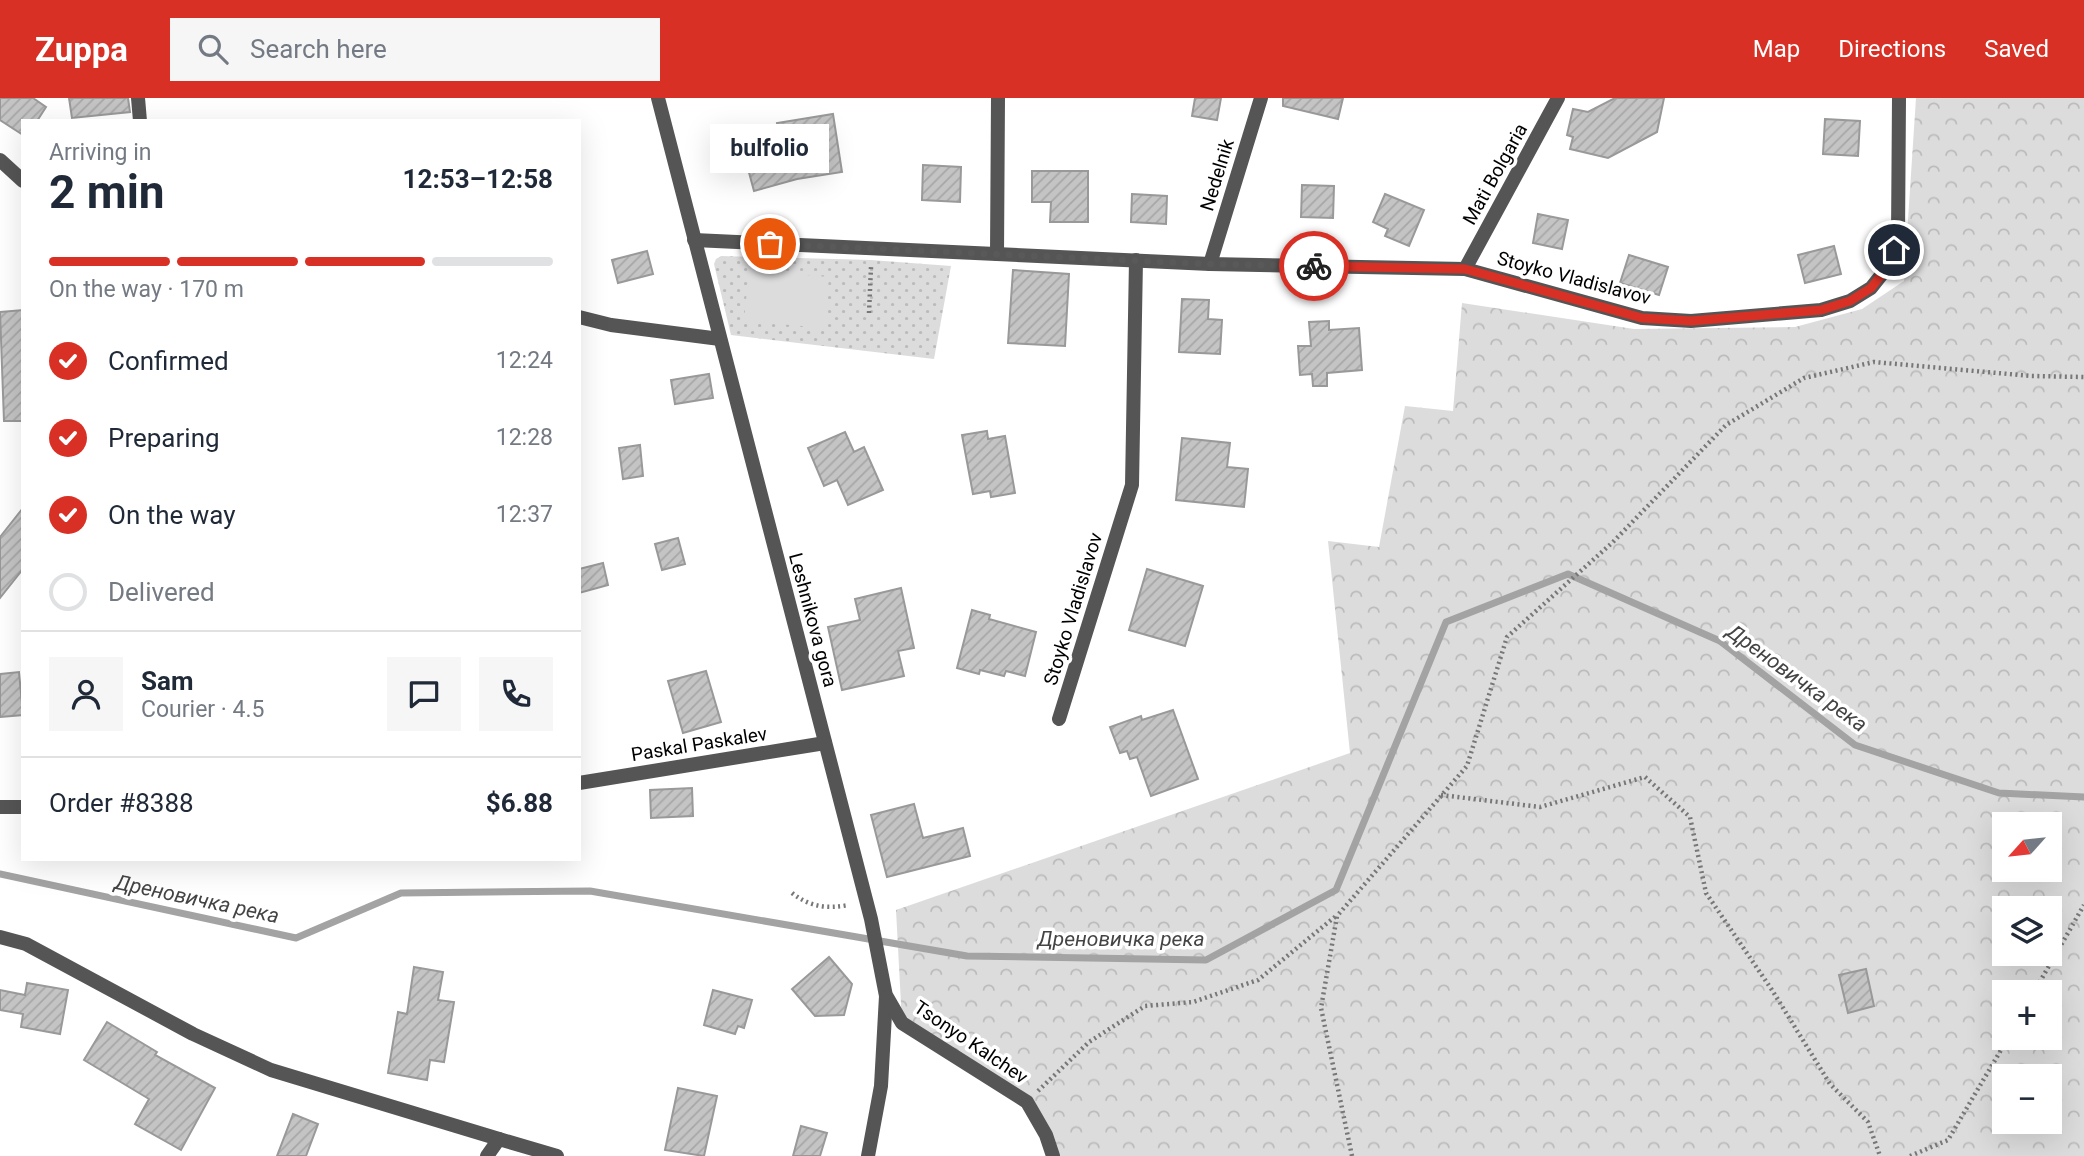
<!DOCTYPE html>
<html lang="en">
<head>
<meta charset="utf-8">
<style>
	:root { --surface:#fff; --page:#f6f6f7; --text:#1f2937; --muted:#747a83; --line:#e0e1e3; --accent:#d93025 }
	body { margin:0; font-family:Roboto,sans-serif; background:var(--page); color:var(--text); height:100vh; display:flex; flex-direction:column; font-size:26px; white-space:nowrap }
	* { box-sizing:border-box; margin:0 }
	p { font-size:23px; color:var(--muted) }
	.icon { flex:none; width:38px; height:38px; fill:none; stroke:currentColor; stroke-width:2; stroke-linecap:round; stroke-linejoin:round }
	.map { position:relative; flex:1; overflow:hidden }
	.panel { position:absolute; left:21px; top:21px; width:560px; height:742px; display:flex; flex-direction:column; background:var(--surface); border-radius:0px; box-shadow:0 7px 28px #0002 }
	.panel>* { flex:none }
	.needle { width:46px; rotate:243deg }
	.tools { position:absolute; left:1992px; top:714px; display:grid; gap:14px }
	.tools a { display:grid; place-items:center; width:70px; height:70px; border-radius:0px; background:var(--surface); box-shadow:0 7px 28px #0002; font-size:35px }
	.pin { position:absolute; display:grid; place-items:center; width:60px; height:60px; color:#fff; margin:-30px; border:4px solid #fff; border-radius:50%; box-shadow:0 2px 7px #0007 }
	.courier { position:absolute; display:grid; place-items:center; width:70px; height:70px; margin:-35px; border:5px solid #d93025; border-radius:50%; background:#fff; color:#222; box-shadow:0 2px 9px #0007 }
	.bubble { position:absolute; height:49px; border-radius:0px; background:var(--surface); box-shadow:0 7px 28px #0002; font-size:23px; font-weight:700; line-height:49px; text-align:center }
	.head em { font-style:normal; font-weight:700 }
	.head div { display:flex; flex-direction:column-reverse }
	.head { display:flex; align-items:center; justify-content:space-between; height:119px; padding:0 28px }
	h1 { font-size:46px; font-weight:700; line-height:52px }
	.bar { display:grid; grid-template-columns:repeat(4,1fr); gap:10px 7px; align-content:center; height:84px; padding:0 28px }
	.bar i { height:9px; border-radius:5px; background:var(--line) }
	.bar .on { background:var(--accent) }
	.bar p { grid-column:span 4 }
	.line { display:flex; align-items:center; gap:18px; padding:0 28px; border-top:2px solid var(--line) }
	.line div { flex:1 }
	.round { display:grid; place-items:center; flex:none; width:74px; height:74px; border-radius:0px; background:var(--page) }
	ol { padding:0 28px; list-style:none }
	li { display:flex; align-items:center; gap:21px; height:77px }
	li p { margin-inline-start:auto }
	li .icon { padding:7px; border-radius:50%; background:var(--accent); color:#fff; stroke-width:4 }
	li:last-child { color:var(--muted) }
	li i { width:38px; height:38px; border:4px solid var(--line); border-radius:50% }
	header { display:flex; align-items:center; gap:42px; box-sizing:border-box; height:98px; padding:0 35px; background:var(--accent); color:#fff }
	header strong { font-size:33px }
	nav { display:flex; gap:38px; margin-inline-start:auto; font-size:24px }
	.search { width:490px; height:63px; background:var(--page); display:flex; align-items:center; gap:18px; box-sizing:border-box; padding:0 24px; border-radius:0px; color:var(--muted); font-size:26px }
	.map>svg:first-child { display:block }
</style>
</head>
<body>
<header>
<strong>Zuppa</strong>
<div class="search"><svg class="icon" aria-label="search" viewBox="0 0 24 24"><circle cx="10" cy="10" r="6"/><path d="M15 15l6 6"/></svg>Search here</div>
<nav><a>Map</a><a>Directions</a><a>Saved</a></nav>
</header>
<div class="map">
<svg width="2084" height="1058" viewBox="0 0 2084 1058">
	<defs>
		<pattern id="grass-dots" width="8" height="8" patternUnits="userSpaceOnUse" patternTransform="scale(1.75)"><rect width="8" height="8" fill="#dcdcdc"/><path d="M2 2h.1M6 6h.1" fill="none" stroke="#bbb" stroke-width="1.8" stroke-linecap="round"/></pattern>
		<pattern id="forest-crowns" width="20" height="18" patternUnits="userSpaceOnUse" patternTransform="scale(1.75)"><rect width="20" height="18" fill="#dcdcdc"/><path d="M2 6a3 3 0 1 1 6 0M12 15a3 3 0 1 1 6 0" fill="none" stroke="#bbb"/></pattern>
		<pattern id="building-hatch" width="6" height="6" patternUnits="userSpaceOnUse" patternTransform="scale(1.75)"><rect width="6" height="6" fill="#c4c4c4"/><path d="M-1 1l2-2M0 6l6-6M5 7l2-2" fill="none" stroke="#a7a7a7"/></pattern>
	</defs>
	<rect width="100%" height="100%" fill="#fff"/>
	<polygon fill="url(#grass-dots)" points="721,158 871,162 951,168 934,261 731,237 714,166 716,161"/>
	<path fill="url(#forest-crowns)" fill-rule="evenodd" d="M 1916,0 L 2084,0 L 2084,1058 L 1053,1058 L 1027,1004 L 902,925 L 896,812 L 1350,655 L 1328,443 L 1379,449 L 1405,308 L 1453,313 L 1462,205 L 1634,231 L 1795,229 L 1862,211 L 1904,183 ZM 2004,726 L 2049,726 L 2049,772 L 2004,772 ZM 2004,810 L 2049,810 L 2049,856 L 2004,856 ZM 2004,894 L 2049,894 L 2049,940 L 2004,940 ZM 2004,978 L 2049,978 L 2049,1024 L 2004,1024 Z"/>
	<polygon fill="#dcdcdc" points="749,172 829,179 824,230 744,223"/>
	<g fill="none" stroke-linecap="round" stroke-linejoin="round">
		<polyline stroke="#a3a3a3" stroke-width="7" points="0,776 296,840 401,795 590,793 967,858 1206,862 1336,792 1446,524 1568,476 1720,543 1855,647 1999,695 2084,699"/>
	</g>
	<g fill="url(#building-hatch)" stroke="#999" stroke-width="2">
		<polygon points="0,0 33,0 46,9 37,23 23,23 23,37 0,22"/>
		<polygon points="69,0 128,0 130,14 72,20"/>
		<polygon points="1195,0 1221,0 1217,22 1192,18"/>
		<polygon points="1283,0 1343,0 1338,21 1283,8"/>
		<polygon points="1615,0 1664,0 1657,34 1608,60 1570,51 1573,39 1567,37 1573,11 1588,14"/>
		<polygon points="833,16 842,74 797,81 754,93 744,56 780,45 777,25"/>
		<polygon points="1825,21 1860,23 1858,58 1823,56"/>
		<polygon points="923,67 961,69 960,104 922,102"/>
		<polygon points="1032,73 1088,73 1088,124 1050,124 1051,104 1032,104"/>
		<polygon points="1302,87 1334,88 1333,120 1301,119"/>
		<polygon points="1132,96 1167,98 1166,126 1131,124"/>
		<polygon points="1385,96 1424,112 1409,148 1385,138 1388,131 1373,124"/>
		<polygon points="1538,116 1568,122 1562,151 1533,145"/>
		<polygon points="1834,148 1841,176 1805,185 1798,157"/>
		<polygon points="647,153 653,176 618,185 612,162"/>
		<polygon points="1629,157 1668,169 1659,197 1620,185"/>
		<polygon points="1013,172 1069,176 1065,248 1008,245"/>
		<polygon points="1182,201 1209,202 1208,221 1222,222 1220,256 1179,254"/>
		<polygon points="23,212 23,323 4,323 0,214"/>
		<polygon points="1329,223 1329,232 1359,230 1362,272 1327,275 1327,288 1313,288 1312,276 1300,277 1298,248 1311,248 1309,224"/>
		<polygon points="709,276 713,300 675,306 671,282"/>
		<polygon points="987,333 988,341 1005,338 1015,395 991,399 990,393 973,396 962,337"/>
		<polygon points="845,334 854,354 864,349 883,392 848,407 837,382 824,388 808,350"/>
		<polygon points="1182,340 1230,345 1227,369 1248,371 1244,409 1176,402"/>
		<polygon points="640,347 643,378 623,381 619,350"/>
		<polygon points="23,410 23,471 0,500 0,439"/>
		<polygon points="678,440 685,466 662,472 655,446"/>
		<polygon points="603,465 608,487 579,495 579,471"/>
		<polygon points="1147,471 1203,488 1185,548 1129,532"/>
		<polygon points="901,490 914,550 898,553 904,578 842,592 828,529 860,522 855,501"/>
		<polygon points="972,512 990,517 989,521 1036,534 1025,578 1006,573 1004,578 980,572 979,576 957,570"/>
		<polygon points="706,573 721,624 683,635 668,583"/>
		<polygon points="19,574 23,617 0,619 0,576"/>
		<polygon points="1173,612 1198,681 1151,698 1137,659 1130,661 1127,653 1120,655 1110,629 1141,618 1142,622"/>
		<polygon points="692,690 693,718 651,720 650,692"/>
		<polygon points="914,706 923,740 963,730 970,758 887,779 871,717"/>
		<polygon points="829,859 852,886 844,917 815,918 792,891"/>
		<polygon points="414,869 443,874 438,902 454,904 444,964 430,962 427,982 388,975 398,914 407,916"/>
		<polygon points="1866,871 1874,908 1848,915 1839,877"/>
		<polygon points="27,885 68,892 60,936 21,929 23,916 0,912 0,892 25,897"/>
		<polygon points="713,892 752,902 744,930 738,928 735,936 704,927"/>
		<polygon points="107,924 157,954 155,957 215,990 181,1052 135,1026 149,1001 84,962"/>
		<polygon points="678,990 717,998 704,1058 665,1052"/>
		<polygon points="293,1016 318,1026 306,1058 277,1058"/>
		<polygon points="801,1028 827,1035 820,1058 793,1058"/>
	</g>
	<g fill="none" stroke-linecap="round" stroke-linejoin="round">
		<g stroke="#777" stroke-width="4.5" stroke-dasharray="2 3.5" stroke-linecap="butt">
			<polyline points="869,215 871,169"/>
			<polyline points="1441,697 1540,709 1645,679 1690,719 1706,795 1772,892 1830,986 1868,1024 1880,1058"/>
			<path d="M 792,795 C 810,809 827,811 849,807"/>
			<polyline points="2034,894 2084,807"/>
			<polyline points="1038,993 1089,944 1145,908 1193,904 1258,882 1336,818"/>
			<polyline points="1352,1058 1321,910 1337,818 1467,668 1507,539 1613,444 1726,327 1804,280 1874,264 2031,278 2084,279"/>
			<polyline points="1910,1058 1948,1042 2008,940"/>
		</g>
		<polyline stroke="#555" stroke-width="14" points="0,839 26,846 193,936 271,972 499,1041"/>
		<g stroke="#555" stroke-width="14">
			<polyline points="138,0 140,23"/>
			<polyline points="658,0 871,821 886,898 881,988 868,1058"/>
			<polyline points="0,62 23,83"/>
			<polyline points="694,142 1210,166 1465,171 1642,220 1691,223 1821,212 1850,203 1871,190 1890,166 1898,138 1899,0"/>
			<polyline points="997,156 998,0"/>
			<polyline points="1210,166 1261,0"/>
			<polyline points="1465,171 1558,0"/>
			<polyline points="579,219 611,227 720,241"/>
			<polyline points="1059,621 1132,387 1136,162"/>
			<polyline points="579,685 825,645"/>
			<polyline points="0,709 23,709"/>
			<polyline points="887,899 902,925 1027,1004 1046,1037 1053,1058"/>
			<polyline points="487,1058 499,1041 557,1058"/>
		</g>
	</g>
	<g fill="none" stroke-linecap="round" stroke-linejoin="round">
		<polyline stroke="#595959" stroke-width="7" stroke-dasharray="0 12.6" points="770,146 1210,166 1314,168"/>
		<polyline stroke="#d93025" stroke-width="9" points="1314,168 1465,171 1642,220 1691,223 1821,212 1850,203 1871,190 1890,166 1894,152"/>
	</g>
	<g text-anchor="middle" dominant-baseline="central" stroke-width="7" stroke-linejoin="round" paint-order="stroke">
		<g font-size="19" fill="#000" stroke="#fff">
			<text transform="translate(1495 76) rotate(-61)">Mati Bolgaria</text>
			<text transform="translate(1217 77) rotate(-73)">Nedelnik</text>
			<text transform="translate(1574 180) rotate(15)">Stoyko Vladislavov</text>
			<text transform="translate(1073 511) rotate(-73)">Stoyko Vladislavov</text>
			<text transform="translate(813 522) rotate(75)">Leshnikova gora</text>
			<text transform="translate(699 646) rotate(-9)">Paskal Paskalev</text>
			<text transform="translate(971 944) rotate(34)">Tsonyo Kalchev</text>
		</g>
		<g font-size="21" font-style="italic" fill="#444" stroke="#fff">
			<text transform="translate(1797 580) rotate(36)">Дреновичка река</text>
			<text transform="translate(197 801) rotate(12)">Дреновичка река</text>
			<text x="1121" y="841">Дреновичка река</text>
		</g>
	</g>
</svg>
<div class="tools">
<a><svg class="needle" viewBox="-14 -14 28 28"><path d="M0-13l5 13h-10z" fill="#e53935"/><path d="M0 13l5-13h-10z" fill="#747a83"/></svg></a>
<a><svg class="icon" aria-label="layers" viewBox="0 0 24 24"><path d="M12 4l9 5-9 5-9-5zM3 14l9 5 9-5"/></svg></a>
<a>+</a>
<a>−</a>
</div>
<div class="pin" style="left:770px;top:146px;background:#ea580c"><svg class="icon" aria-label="bag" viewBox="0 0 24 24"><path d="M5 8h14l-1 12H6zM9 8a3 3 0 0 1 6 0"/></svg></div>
<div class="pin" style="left:1894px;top:152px;background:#1f2937"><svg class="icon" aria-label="home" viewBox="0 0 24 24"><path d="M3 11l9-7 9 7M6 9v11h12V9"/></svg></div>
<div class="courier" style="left:1314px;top:168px"><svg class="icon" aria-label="bike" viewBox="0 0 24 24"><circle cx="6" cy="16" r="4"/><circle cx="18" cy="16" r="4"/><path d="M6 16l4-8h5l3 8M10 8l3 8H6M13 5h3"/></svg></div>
<div class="bubble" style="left:710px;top:26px;width:119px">bulfolio</div>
<section class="panel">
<div class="head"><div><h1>2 min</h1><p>Arriving in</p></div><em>12:53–12:58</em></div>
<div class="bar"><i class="on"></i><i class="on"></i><i class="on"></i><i></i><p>On the way · 170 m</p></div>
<ol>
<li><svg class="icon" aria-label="check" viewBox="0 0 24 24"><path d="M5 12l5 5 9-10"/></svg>Confirmed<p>12:24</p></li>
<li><svg class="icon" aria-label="check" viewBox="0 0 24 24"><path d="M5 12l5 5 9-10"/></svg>Preparing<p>12:28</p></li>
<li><svg class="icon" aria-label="check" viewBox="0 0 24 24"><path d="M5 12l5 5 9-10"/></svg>On the way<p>12:37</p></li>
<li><i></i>Delivered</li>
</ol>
<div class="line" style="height:126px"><a class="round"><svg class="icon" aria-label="person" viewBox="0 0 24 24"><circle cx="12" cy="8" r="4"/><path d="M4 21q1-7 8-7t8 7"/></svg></a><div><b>Sam</b><p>Courier · 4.5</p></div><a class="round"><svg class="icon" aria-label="chat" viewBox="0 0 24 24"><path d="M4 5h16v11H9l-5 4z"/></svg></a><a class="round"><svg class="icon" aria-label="phone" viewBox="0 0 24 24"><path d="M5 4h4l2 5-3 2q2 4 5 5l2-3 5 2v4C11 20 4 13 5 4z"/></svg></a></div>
<div class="line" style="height:91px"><div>Order #8388</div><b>$6.88</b></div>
</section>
</div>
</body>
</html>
